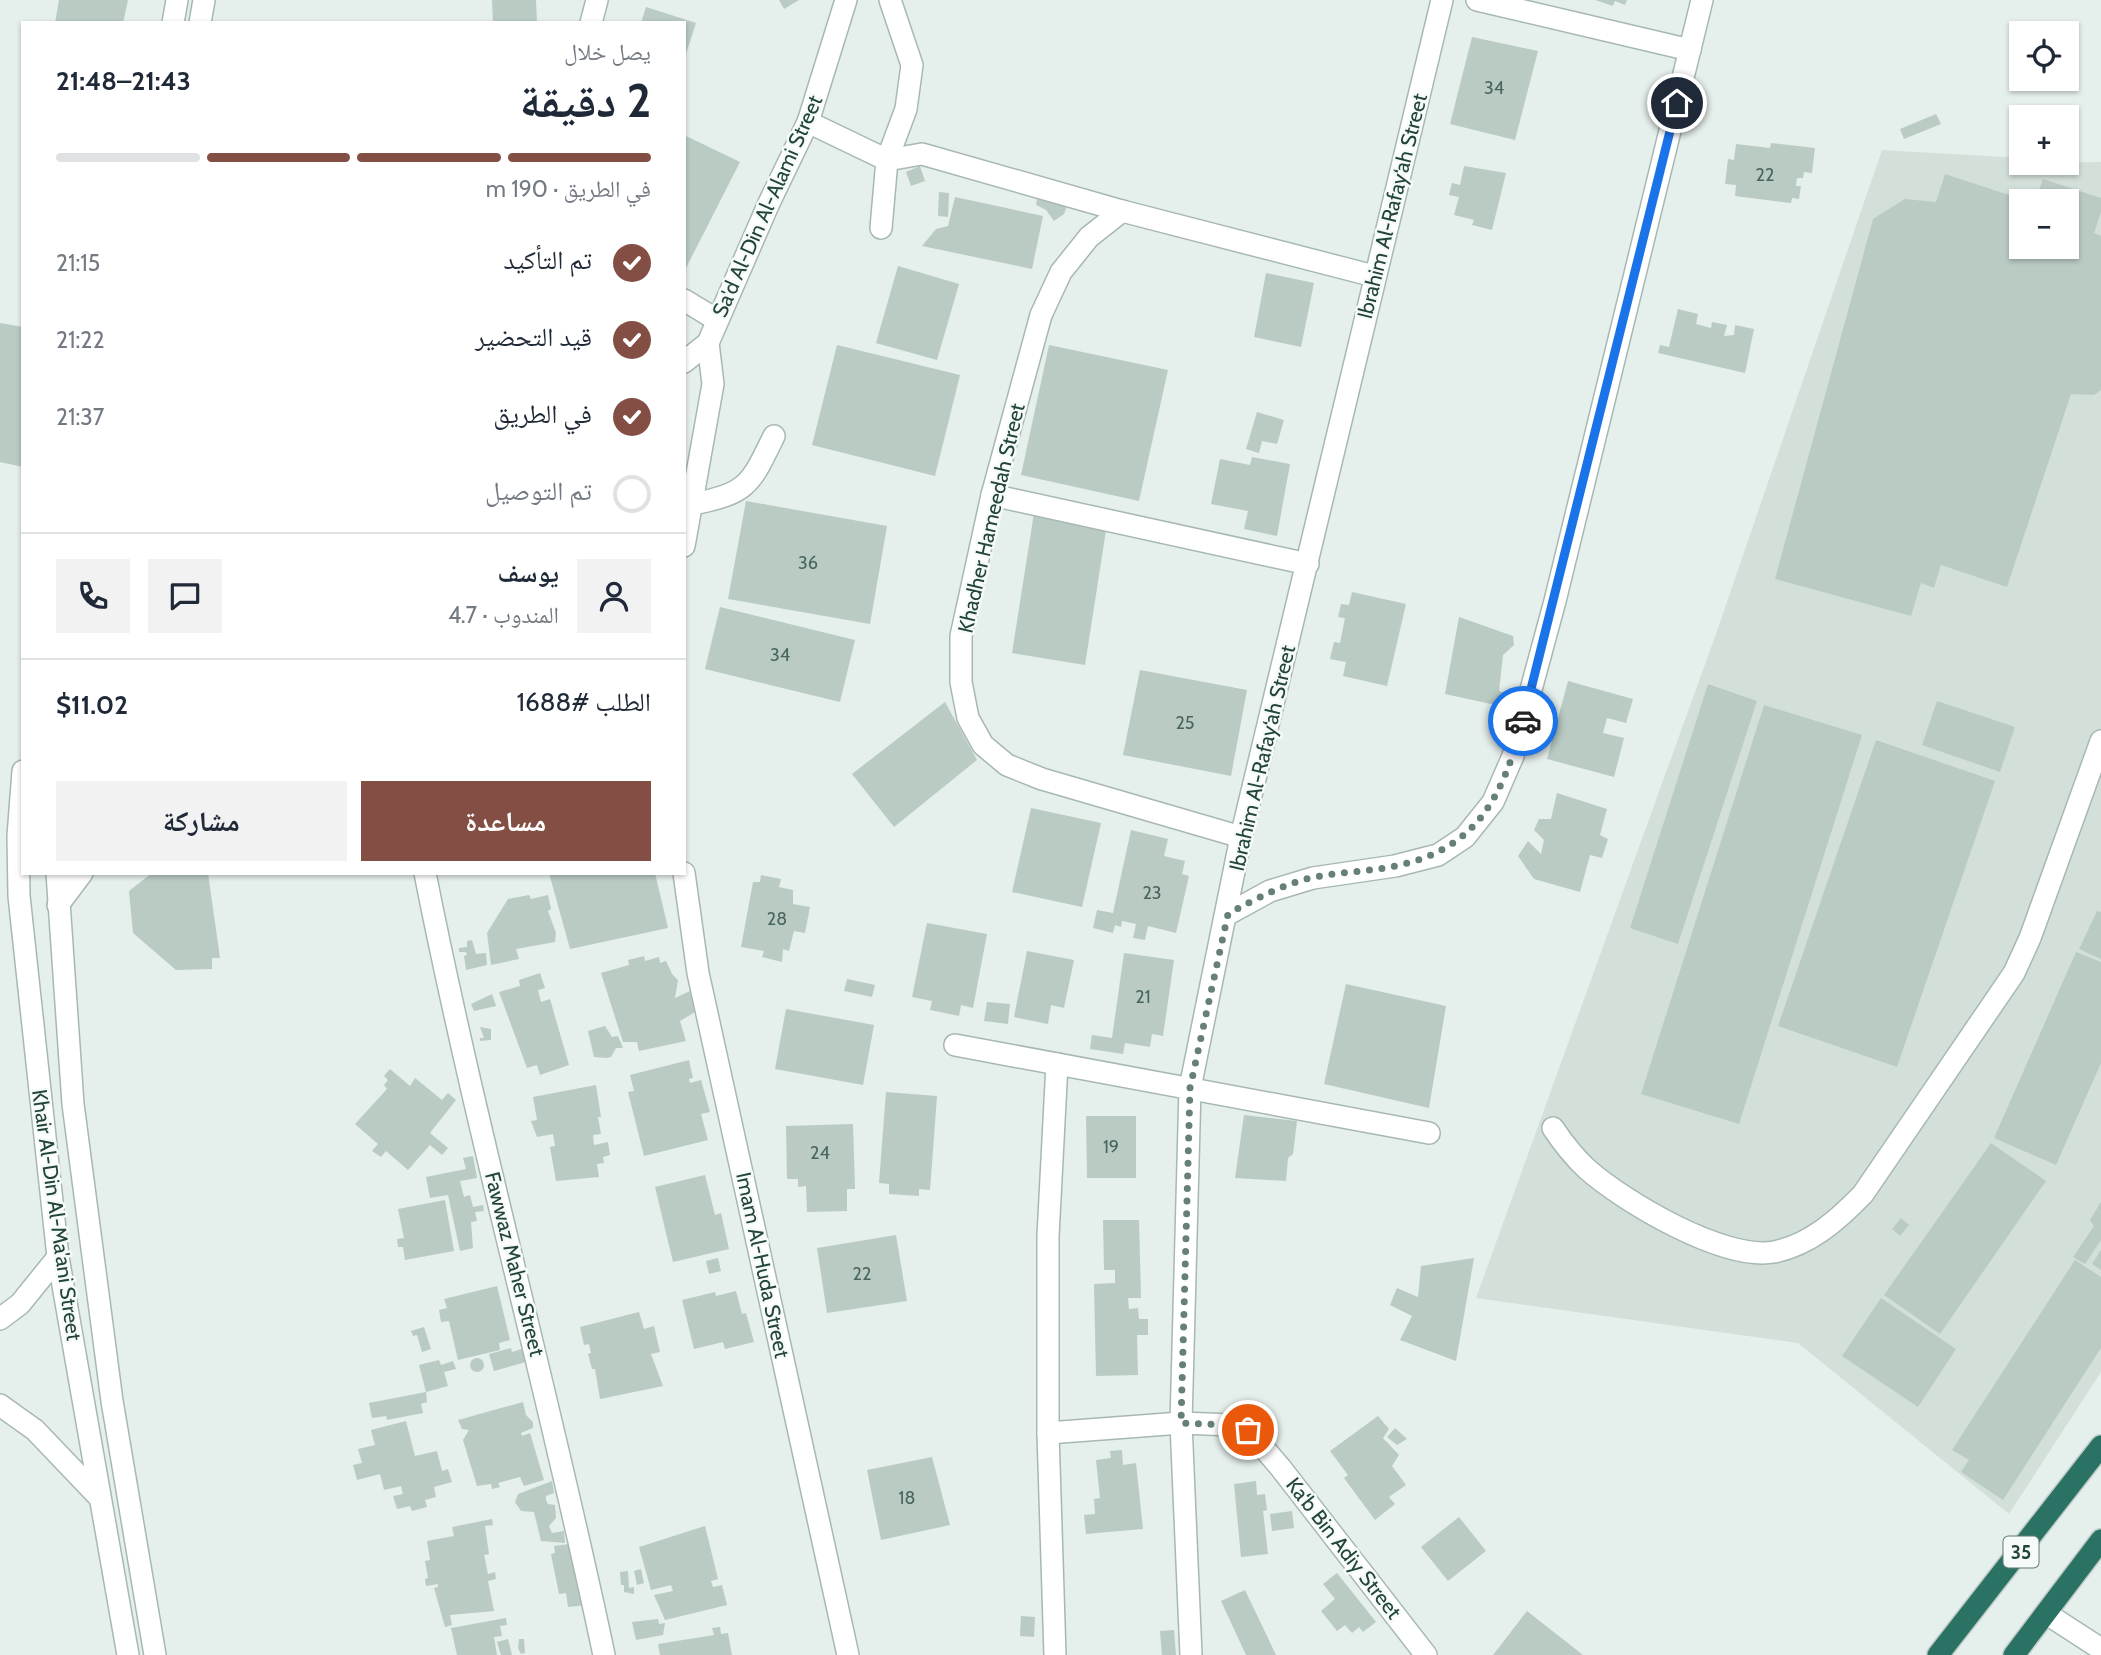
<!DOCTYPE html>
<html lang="ar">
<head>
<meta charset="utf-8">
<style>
	:root { --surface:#fff; --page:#f2f2f3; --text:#1f2937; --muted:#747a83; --line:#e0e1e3; --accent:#834f44 }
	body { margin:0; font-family:Cabin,"Noto Naskh Arabic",sans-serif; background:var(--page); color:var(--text); direction:rtl; height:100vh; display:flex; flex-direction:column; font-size:26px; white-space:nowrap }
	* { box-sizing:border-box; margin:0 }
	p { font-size:23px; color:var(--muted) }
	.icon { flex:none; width:38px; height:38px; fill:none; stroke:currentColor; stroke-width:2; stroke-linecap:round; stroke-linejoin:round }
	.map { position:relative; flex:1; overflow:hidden; direction:ltr }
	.drawer { position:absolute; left:21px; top:21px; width:665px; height:854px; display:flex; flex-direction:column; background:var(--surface); border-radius:0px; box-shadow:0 2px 5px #0004; direction:rtl }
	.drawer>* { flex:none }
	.tools { position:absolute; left:2009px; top:21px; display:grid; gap:14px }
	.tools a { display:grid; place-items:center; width:70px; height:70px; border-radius:0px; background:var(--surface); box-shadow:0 2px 5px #0004; font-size:35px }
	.pin { position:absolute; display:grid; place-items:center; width:60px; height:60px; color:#fff; margin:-30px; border:4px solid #fff; border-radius:50%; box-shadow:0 2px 7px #0007 }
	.courier { position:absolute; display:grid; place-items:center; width:70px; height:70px; margin:-35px; border:5px solid #1a73e8; border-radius:50%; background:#fff; color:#222; box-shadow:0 2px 9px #0007 }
	.summary em { font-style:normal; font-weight:800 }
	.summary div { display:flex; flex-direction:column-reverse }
	.summary { display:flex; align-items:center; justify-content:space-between; height:119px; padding:0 35px }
	h1 { font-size:46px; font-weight:800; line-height:52px }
	.bar { display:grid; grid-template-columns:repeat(4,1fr); gap:10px 7px; align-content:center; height:84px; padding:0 35px }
	.bar i { height:9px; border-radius:5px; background:var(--line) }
	.bar .current { background:var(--accent) }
	.bar p { grid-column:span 4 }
	.line { display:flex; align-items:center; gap:18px; padding:0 35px; border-top:2px solid var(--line) }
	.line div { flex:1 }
	.round { display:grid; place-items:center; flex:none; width:74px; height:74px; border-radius:0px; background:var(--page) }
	ol { padding:0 35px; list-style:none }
	li { display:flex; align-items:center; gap:21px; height:77px }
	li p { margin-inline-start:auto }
	li .icon { padding:7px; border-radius:50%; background:var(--accent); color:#fff; stroke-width:4 }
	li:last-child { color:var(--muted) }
	li i { width:38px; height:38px; border:4px solid var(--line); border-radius:50% }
	.button { display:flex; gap:14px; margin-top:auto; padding:14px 35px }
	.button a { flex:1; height:80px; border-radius:0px; background:var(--accent); color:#fff; font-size:28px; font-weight:800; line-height:80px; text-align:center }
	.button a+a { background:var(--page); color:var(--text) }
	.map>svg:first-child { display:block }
</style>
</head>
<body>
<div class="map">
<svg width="2101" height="1655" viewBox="0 0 2101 1655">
	<rect width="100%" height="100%" fill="#e5efeb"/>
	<path fill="#d3e0da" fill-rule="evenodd" d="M 1882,150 L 2021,158 L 2021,163 L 2101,162 L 2101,1372 L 2009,1514 L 1798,1343 L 1476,1298 L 1716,634 ZM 2021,201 L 2067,201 L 2067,247 L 2021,247 Z"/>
	<g fill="#bacbc4">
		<polygon points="59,0 128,0 123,23 55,23"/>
		<polygon points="492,0 536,0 537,23 493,23"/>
		<polygon points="779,0 799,0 784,9"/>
		<polygon points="1595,0 1627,0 1625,5 1615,1 1613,6"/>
		<polygon points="646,7 696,23 685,57 684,23 641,23"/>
		<polygon points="1472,37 1538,51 1515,140 1450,124"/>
		<polygon points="1936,114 1941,124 1904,139 1900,129"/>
		<polygon points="684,135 740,162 684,272"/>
		<polygon points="1771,143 1815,148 1812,173 1804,172 1803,178 1797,178 1796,186 1801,186 1799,199 1792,198 1791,203 1735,196 1736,185 1725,184 1728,159 1734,160 1736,144 1770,148"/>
		<polygon points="920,166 925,181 911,186 906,172"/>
		<polygon points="1464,166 1506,173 1492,230 1472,225 1474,220 1454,215 1459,197 1449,195 1452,183 1460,185"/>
		<polygon points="1945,174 2021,199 2021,247 2067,247 2067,201 2035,201 2043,179 2101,198 2101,212 2094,233 2101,236 2101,390 2094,395 2071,394 2007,587 1941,565 1934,588 1921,583 1911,616 1775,579 1873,219 1905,199 1936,202"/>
		<polygon points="1038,191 1068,203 1064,214 1054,221 1046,210 1036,205"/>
		<polygon points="939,192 949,193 948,217 938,216"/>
		<polygon points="955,197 1043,216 1032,269 922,246 936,229 948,226"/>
		<polygon points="898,266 959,284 937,360 876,343"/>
		<polygon points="1266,273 1314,283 1301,347 1254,337"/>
		<polygon points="1678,309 1698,314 1696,324 1711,328 1712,322 1727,325 1724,336 1734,335 1735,325 1754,329 1745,373 1658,353 1660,345 1669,347"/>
		<polygon points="0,323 23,327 23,467 0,462"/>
		<polygon points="837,345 960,375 935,476 812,445"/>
		<polygon points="1049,345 1168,370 1139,501 1021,475"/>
		<polygon points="1257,412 1284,420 1277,444 1262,441 1259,453 1246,449"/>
		<polygon points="1252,457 1290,464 1277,536 1244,529 1248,511 1211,504 1220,459 1250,465"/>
		<polygon points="746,501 887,526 870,624 728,599"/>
		<polygon points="1034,513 1107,524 1085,665 1012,653"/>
		<polygon points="1352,592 1406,604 1387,686 1343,676 1346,662 1330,659 1334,642 1340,643 1345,618 1338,617 1341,604 1349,605"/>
		<polygon points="720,607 855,640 840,702 705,669"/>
		<polygon points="1459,617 1513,636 1514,645 1503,655 1499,691 1504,693 1500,706 1445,694"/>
		<polygon points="1140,670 1247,690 1231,776 1123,755"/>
		<polygon points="1568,681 1633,699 1626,723 1607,718 1603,733 1624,738 1614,777 1547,759"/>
		<polygon points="1708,684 1757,701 1678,944 1630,928"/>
		<polygon points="1937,701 2015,727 2000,772 1922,745"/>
		<polygon points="945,702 977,760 894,827 852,774"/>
		<polygon points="1764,705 1862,735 1739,1124 1641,1094"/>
		<polygon points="1876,740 1995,781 1897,1067 1778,1026"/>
		<polygon points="1557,793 1607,809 1600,835 1608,839 1602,858 1590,855 1580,892 1534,879 1518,856 1528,841 1541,854 1544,840 1534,830 1539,819 1551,819"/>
		<polygon points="1031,808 1101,823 1082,907 1012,892"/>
		<polygon points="1131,830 1168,839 1164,856 1185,861 1182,874 1189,876 1176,933 1148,926 1145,940 1133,938 1136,924 1122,921 1121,927 1115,925 1113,933 1093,928 1097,910 1113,913"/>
		<polygon points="152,873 208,873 220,958 212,958 212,969 176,970 133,933 129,891"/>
		<polygon points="549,873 655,873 668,928 570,949"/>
		<polygon points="761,875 781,879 779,887 793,890 793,904 810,907 805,933 794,931 789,951 783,949 782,962 762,957 764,951 741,947 753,882 760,882"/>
		<polygon points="529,895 531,899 548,895 551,909 548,911 556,933 555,942 516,949 519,959 491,965 487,933 508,899"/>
		<polygon points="2097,911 2101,912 2101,959 2079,949"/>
		<polygon points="927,923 987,934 973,1008 961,1005 959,1016 930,1010 932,1001 912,997"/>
		<polygon points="472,940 476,954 486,953 487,965 466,970 464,956 467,955 466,952 459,952 459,948 467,947 467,941"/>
		<polygon points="1027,951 1074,960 1064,1008 1051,1005 1048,1024 1014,1017"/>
		<polygon points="2076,952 2101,962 2101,1063 2056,1165 1994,1138"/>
		<polygon points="1124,953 1174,960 1163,1036 1152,1034 1150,1047 1125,1043 1123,1054 1090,1049 1092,1035 1112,1038"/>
		<polygon points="644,956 645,961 659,957 660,963 666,961 672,974 678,980 675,998 690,991 695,1012 680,1021 686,1041 639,1051 637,1042 623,1042 601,973 629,965 628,960"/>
		<polygon points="540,973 545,988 538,990 541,1002 550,999 569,1065 540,1075 537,1065 527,1068 499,992 520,986 519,980"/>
		<polygon points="847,979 875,985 872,997 844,991"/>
		<polygon points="1346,984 1446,1006 1429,1108 1324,1084"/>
		<polygon points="492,994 496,1006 474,1011 471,1004"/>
		<polygon points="987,1002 1010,1004 1008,1024 984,1021"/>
		<polygon points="786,1009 874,1025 863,1085 775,1069"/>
		<polygon points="605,1026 612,1037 618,1036 623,1048 616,1048 611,1057 606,1058 594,1057 588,1031"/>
		<polygon points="480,1027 491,1029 491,1040 480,1041 480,1038 484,1038"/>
		<polygon points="689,1060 693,1078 689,1079 690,1083 701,1080 710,1112 701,1114 708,1140 644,1156 628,1092 634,1091 630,1075"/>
		<polygon points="390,1069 410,1086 415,1078 442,1100 448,1093 456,1100 430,1133 448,1148 442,1155 430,1145 408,1170 386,1151 381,1157 372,1151 378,1144 355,1124 387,1089 384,1085 388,1080 384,1076"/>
		<polygon points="596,1085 601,1117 598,1117 601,1134 593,1135 594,1145 608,1142 610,1155 603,1157 604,1163 597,1164 599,1177 556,1181 550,1147 555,1146 553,1134 537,1137 531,1121 537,1120 533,1097"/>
		<polygon points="886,1092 937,1096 930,1190 919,1189 919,1196 889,1194 889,1184 879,1183"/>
		<polygon points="1244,1115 1297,1121 1293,1154 1288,1158 1286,1181 1235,1178"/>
		<polygon points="1086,1116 1136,1116 1136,1178 1087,1178"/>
		<polygon points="853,1124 855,1189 847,1189 847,1211 807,1212 806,1186 798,1187 798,1179 787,1179 786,1126"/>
		<polygon points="1991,1143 2046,1181 1940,1334 1884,1295"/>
		<polygon points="473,1156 477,1178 460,1181 464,1197 470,1195 473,1207 483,1205 484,1211 475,1212 477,1221 471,1222 473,1248 460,1251 448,1195 430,1198 426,1177 466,1169 463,1158"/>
		<polygon points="705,1175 715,1215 721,1213 729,1249 673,1262 655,1187"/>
		<polygon points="445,1200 454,1251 405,1260 403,1247 398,1247 397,1239 404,1238 398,1209"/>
		<polygon points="2101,1202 2101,1240 2085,1264 2073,1257 2094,1226 2090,1220"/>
		<polygon points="1901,1218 1909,1225 1900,1236 1892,1229"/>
		<polygon points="1103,1220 1139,1220 1141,1298 1128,1298 1129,1309 1138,1308 1139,1319 1148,1319 1148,1335 1137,1335 1138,1375 1096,1376 1094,1284 1115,1283 1115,1270 1104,1270"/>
		<polygon points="896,1235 907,1301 827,1313 817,1248"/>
		<polygon points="2101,1250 2101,1270 2092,1264"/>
		<polygon points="718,1258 721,1271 709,1274 706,1261"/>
		<polygon points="1474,1258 1456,1361 1400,1340 1412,1316 1390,1305 1397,1288 1418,1297 1421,1266"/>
		<polygon points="2075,1260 2101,1277 2101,1348 2003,1500 1961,1472 1969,1460 1952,1450"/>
		<polygon points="497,1286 510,1340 499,1343 500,1350 458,1360 449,1321 441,1322 439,1310 447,1308 444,1299"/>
		<polygon points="736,1291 742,1314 746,1313 754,1342 725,1349 723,1342 694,1349 682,1300 715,1292 716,1296"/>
		<polygon points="1881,1298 1956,1349 1918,1407 1842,1356"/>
		<polygon points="639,1312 644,1329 654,1326 660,1352 651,1354 663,1386 600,1399 595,1369 592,1369 588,1354 591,1353 589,1344 584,1345 580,1327"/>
		<polygon points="424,1327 431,1349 422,1352 417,1335 413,1336 411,1331"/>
		<polygon points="511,1348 512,1352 522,1349 526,1362 494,1371 489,1354"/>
		<circle cx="477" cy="1365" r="7"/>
		<polygon points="439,1360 441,1365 453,1361 456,1369 444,1372 448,1386 426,1392 419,1365"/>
		<polygon points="426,1392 427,1402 421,1404 423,1413 387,1420 386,1416 372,1418 369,1403"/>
		<polygon points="523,1402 526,1415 533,1422 533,1428 521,1433 522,1436 530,1433 544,1480 524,1486 520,1477 498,1483 500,1487 492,1489 491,1484 477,1486 463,1440 469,1430 462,1429 458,1420"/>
		<polygon points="1378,1416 1389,1429 1383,1438 1399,1455 1392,1466 1406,1485 1389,1497 1395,1504 1375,1520 1344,1478 1348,1475 1330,1451"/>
		<polygon points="406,1421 415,1456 437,1451 442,1471 448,1469 452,1482 434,1487 436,1497 425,1500 427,1507 412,1511 410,1506 397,1509 393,1496 403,1494 401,1486 384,1490 380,1474 357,1480 353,1465 362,1463 358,1449 375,1445 371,1430"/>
		<polygon points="1395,1428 1407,1439 1397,1445 1387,1437"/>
		<polygon points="1122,1450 1123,1465 1136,1463 1143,1529 1086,1534 1084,1515 1095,1514 1094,1499 1100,1498 1096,1460 1111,1458 1110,1451"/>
		<polygon points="932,1457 950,1525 881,1540 867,1470"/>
		<polygon points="552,1481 554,1493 546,1496 546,1500 548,1504 555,1505 556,1518 549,1526 552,1533 564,1531 565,1543 541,1541 534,1512 521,1511 515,1502 518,1494"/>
		<polygon points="1256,1481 1257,1495 1265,1494 1267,1510 1263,1511 1268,1554 1241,1557 1234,1484"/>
		<polygon points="1292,1511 1294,1528 1272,1531 1270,1514"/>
		<polygon points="1459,1517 1486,1551 1448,1581 1421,1547"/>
		<polygon points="492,1519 493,1525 485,1526 489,1554 484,1555 488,1574 495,1572 496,1579 488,1581 494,1611 450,1615 452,1625 445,1627 434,1588 438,1587 438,1584 426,1586 425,1579 428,1578 425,1561 430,1560 427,1541 454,1536 452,1527"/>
		<polygon points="705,1526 718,1579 711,1581 713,1587 722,1585 727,1605 665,1620 654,1595 673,1591 671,1585 651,1590 639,1547"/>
		<polygon points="577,1543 586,1605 568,1607 566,1593 559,1594 551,1554 555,1553 554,1546"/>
		<polygon points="641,1569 644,1583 637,1585 634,1571"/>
		<polygon points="628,1571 629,1588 634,1587 634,1594 624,1592 624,1585 621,1585 620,1572"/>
		<polygon points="1337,1573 1376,1622 1363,1632 1359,1627 1352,1633 1345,1625 1337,1631 1321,1611 1335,1599 1323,1584"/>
		<polygon points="1245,1590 1276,1655 1246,1655 1221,1601"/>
		<polygon points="1527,1611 1583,1655 1493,1655"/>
		<polygon points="1021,1616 1035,1617 1034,1637 1020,1636"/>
		<polygon points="506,1618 507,1625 500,1626 502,1636 494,1637 497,1655 457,1655 451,1628"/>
		<polygon points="658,1619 659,1624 665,1623 663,1635 636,1640 632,1622"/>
		<polygon points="720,1627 721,1634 728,1633 732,1655 660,1655 658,1644 714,1635 712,1628"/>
		<polygon points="1174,1630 1176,1655 1162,1655 1160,1631"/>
		<polygon points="508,1639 512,1655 501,1655 497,1642"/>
		<polygon points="519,1639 524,1639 525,1653 521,1654 518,1648"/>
	</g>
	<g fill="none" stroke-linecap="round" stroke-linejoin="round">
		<g stroke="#a7b8b3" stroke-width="24">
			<g id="minor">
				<polyline points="1477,0 1690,50"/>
				<polyline points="173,23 177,0"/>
				<polyline points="200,23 204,0"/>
				<polyline points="591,23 597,0"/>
				<polyline points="808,122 887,160 922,154 1122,211 1374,276"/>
				<polyline points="1122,211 1089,237 1061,272 1041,315 992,495 961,636 961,682 968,718 983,745 1007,765 1042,779 1241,837"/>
				<polyline points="881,228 887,160 906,109 912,65 890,0"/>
				<polyline points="684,300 717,320"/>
				<polyline points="684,362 708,343 769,203 808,122 846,0"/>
				<polyline points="992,495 1308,564"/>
				<path d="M 693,504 C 748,493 750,485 774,436"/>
				<polyline points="684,546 713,384 708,343"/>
				<polyline points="23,771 18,836 19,896 58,1257 128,1655"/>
				<polyline points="57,873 73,1104 112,1401 155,1655"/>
				<path d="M 425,873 C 477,1136 549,1393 604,1655"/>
				<polyline points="684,873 698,973 848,1655"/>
				<polyline points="58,905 82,873"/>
				<polyline points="1228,914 1270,891 1313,878 1395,866 1438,855 1465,837 1493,802 1513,756 1555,601 1702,0"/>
				<polyline points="955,1045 1429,1133"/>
				<path d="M 1553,1128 C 1563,1143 1574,1157 1587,1169 C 1624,1202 1724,1261 1774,1252 C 1810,1245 1839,1219 1863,1194 L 2014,973 L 2030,938 L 2101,741"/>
				<polyline points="0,1319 20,1304 58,1257"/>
				<polyline points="0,1405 35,1430 99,1497"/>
				<polyline points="1048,1433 1181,1423 1232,1425 1248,1430 1280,1467 1426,1655"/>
				<polyline points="2047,1614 2101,1649"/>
				<polyline points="1055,1655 1048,1433 1048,1236 1057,1064"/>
				<polyline points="1191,1655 1181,1423 1190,1088 1241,837 1442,0"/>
			</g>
		</g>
		<g stroke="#c1cbc8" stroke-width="24">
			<g id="highway">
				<polyline points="1938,1655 2101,1446"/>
				<polyline points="2014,1655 2101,1540"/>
			</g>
		</g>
		<use href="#minor" stroke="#fff" stroke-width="21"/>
		<use href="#highway" stroke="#2a7364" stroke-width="21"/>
	</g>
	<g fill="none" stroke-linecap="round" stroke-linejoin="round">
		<path stroke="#668079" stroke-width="7" stroke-dasharray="0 12.6" d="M 1248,1430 L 1232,1425 L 1181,1423 L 1190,1088 L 1228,914 C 1255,899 1280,886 1310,878 C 1338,872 1367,872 1395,866 C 1478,849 1502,797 1523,721"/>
		<polyline stroke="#1a73e8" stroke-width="9" points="1523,721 1677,103"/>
	</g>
	<g text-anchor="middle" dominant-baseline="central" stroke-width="5" stroke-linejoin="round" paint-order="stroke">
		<g font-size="18" fill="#48665d">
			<text x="1494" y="88">34</text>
			<text x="1765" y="175">22</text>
			<text x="808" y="563">36</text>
			<text x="780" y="655">34</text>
			<text x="1185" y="723">25</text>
			<text x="1152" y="893">23</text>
			<text x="777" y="919">28</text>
			<text x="1143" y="997">21</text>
			<text x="1111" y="1147">19</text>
			<text x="820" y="1153">24</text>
			<text x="862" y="1274">22</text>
			<text x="907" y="1498">18</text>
		</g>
		<rect fill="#f6fbf9" stroke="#627b74" stroke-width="2" x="2003.5" y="1536.5" width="35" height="31" rx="5"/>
		<g font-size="19" font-weight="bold" fill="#22443b">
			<text x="2021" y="1552">35</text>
		</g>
		<g font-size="21" fill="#22443b" stroke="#f6fbf9">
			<text transform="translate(767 206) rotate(-66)">Sa'd Al-Din Al-Alami Street</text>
			<text transform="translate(1392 206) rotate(-76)">Ibrahim Al-Rafay‘ah Street</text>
			<text transform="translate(991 518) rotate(-77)">Khadher Hameedah Street</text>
			<text transform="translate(1262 758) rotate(-77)">Ibrahim Al-Rafay‘ah Street</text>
			<text transform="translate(57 1215) rotate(82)">Khair Al-Din Al-Ma'ani Street</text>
			<text transform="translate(515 1264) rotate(76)">Fawwaz Maher Street</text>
			<text transform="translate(763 1265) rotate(78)">Imam Al-Huda Street</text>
			<text transform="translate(1344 1548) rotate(52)">Ka‘b Bin Adiy Street</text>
		</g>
	</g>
</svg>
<div class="tools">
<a><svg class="icon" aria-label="locate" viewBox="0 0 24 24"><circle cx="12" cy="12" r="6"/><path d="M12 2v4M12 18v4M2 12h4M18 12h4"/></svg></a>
<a>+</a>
<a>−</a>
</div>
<div class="pin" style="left:1248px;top:1430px;background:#ea580c"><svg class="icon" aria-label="bag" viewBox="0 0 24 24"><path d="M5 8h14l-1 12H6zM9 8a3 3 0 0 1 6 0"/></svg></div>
<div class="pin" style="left:1677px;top:103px;background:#1f2937"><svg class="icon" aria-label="home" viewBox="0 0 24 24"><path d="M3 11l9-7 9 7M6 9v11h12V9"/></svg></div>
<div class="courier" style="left:1523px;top:721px"><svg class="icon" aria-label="car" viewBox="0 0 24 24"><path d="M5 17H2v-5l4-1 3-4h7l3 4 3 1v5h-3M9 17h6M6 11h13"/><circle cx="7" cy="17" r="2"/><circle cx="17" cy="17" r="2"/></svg></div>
<section class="drawer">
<div class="summary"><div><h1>2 دقيقة</h1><p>يصل خلال</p></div><em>21:43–21:48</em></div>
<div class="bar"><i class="current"></i><i class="current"></i><i class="current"></i><i></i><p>في الطريق · 190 m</p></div>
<ol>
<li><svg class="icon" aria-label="check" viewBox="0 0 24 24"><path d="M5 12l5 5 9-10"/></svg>تم التأكيد<p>21:15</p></li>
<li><svg class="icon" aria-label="check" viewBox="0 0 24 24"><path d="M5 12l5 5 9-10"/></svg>قيد التحضير<p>21:22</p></li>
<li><svg class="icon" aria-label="check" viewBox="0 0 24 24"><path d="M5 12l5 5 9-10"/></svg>في الطريق<p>21:37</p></li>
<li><i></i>تم التوصيل</li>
</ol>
<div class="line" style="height:126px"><a class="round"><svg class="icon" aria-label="person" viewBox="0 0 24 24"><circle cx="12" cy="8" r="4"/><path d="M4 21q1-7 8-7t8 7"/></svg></a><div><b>يوسف</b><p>المندوب · 4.7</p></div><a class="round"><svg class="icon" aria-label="chat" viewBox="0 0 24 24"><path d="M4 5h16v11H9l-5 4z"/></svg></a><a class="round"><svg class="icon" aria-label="phone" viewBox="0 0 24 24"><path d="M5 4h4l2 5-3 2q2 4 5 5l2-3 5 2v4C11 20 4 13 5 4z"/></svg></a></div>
<div class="line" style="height:91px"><div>الطلب #1688</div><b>$11.02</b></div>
<div class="button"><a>مساعدة</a><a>مشاركة</a></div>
</section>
</div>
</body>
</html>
